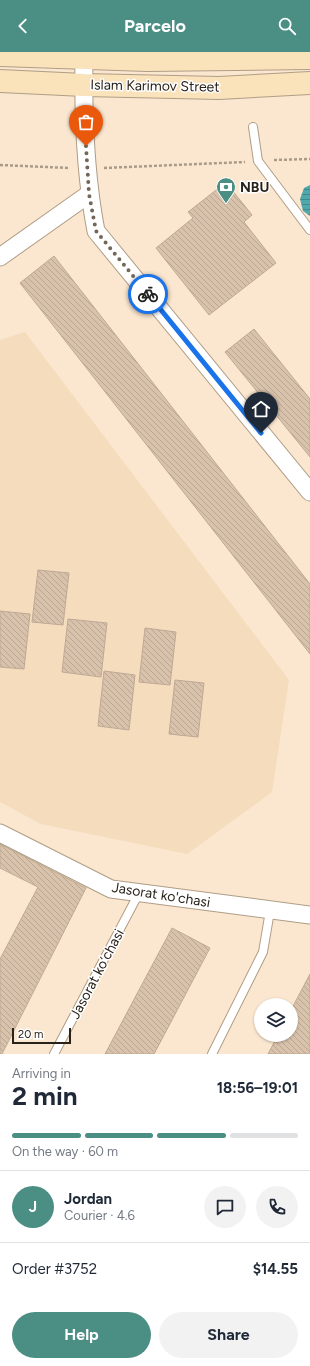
<!DOCTYPE html>
<html lang="en">
<head>
<meta charset="utf-8">
<style>
	:root { --surface:#fff; --page:#f2f2f3; --text:#1f2937; --muted:#747a83; --line:#e0e1e3; --accent:#4a8e84 }
	body { margin:0; font-family:Figtree,sans-serif; background:var(--page); color:var(--text); height:100vh; display:flex; flex-direction:column; font-size:15px; white-space:nowrap }
	* { box-sizing:border-box; margin:0 }
	p { font-size:13px; color:var(--muted) }
	.icon { flex:none; width:22px; height:22px; fill:none; stroke:currentColor; stroke-width:2; stroke-linecap:round; stroke-linejoin:round }
	.map { position:relative; height:1002px; overflow:hidden }
	.sheet { display:flex; flex-direction:column; background:var(--surface); flex:1 }
	.sheet>* { flex:none }
	.fabs { position:absolute; left:254px; top:946px; display:grid; gap:8px }
	.fabs a { display:grid; place-items:center; width:44px; height:44px; border-radius:50%; background:var(--surface); box-shadow:0 1px 3px #0004; font-size:20px }
	.scale { position:absolute; left:12px; bottom:10px; width:59px; box-sizing:border-box; padding-left:4px; border:2px solid #292219; border-top:0; font-size:11px; line-height:14px; white-space:nowrap; color:#292219; -webkit-text-stroke:3px #fff; paint-order:stroke }
	.pin { position:absolute; display:grid; place-items:center; width:34px; height:34px; color:#fff; margin:-41px -17px; border-radius:50% 50% 50% 0; rotate:-45deg; box-shadow:0 0 4px #0007 }
	.pin .icon { rotate:45deg }
	.courier { position:absolute; display:grid; place-items:center; width:40px; height:40px; margin:-20px; border:3px solid #1a73e8; border-radius:50%; background:#fff; color:#222; box-shadow:0 1px 5px #0007 }
	.headline em { font-style:normal; font-weight:700 }
	.headline div { display:flex; flex-direction:column-reverse }
	.headline { display:flex; align-items:center; justify-content:space-between; height:68px; padding:0 12px }
	h1 { font-size:26px; font-weight:700; line-height:30px }
	.bar { display:grid; grid-template-columns:repeat(4,1fr); gap:6px 4px; align-content:center; height:48px; padding:0 12px }
	.bar i { height:5px; border-radius:3px; background:var(--line) }
	.bar .current { background:var(--accent) }
	.bar p { grid-column:span 4 }
	.line { display:flex; align-items:center; gap:10px; padding:0 12px; border-top:1px solid var(--line) }
	.line div { flex:1 }
	.round { display:grid; place-items:center; flex:none; width:42px; height:42px; border-radius:21px; background:var(--page) }
	.cta { display:flex; gap:8px; margin-top:auto; padding:8px 12px }
	.cta a { flex:1; height:46px; border-radius:24px; background:var(--accent); color:#fff; font-size:16px; font-weight:700; line-height:46px; text-align:center }
	.cta a+a { background:var(--page); color:var(--text) }
	header { display:flex; justify-content:space-between; align-items:center; height:52px; padding:0 12px; background:var(--accent); color:#fff; font-size:18px; font-weight:700 }
	.map>svg:first-child { display:block }
</style>
</head>
<body>
<header><svg class="icon" aria-label="back" viewBox="0 0 24 24"><path d="M15 5l-7 7 7 7"/></svg>Parcelo<svg class="icon" aria-label="search" viewBox="0 0 24 24"><circle cx="10" cy="10" r="6"/><path d="M15 15l6 6"/></svg></header>
<div class="map">
<svg width="310" height="1002" viewBox="0 0 310 1002">
	<defs>
		<pattern id="water-rules" width="6" height="5" patternUnits="userSpaceOnUse"><rect width="6" height="5" fill="#4fa8ab"/><path d="M0 2.5h6" fill="none" stroke="#42888a"/></pattern>
		<pattern id="building-back-hatch" width="6" height="6" patternUnits="userSpaceOnUse"><rect width="6" height="6" fill="#d8c2ac"/><path d="M-1 5l2 2M0 0l6 6M5-1l2 2" fill="none" stroke="#b9a693"/></pattern>
	</defs>
	<rect width="100%" height="100%" fill="#fbe7cf"/>
	<polygon fill="#f4dcbd" points="25,280 289,628 272,740 187,802 41,772 0,750 0,288"/>
	<polygon fill="url(#water-rules)" points="310,133 310,164 303,159 300,147 304,136"/>
	<g fill="url(#building-back-hatch)" stroke="#bfa995">
		<polygon points="220,135 232,138 252,163 244,170 276,211 209,263 156,196 193,166 188,160"/>
		<polygon points="54,204 310,532 310,602 20,231"/>
		<polygon points="254,277 310,347 310,405 225,300"/>
		<polygon points="38,518 69,521 63,573 32,570"/>
		<polygon points="0,559 30,562 24,617 0,615"/>
		<polygon points="68,567 107,571 101,625 62,620"/>
		<polygon points="145,576 176,580 170,633 139,630"/>
		<polygon points="104,619 135,623 129,678 98,674"/>
		<polygon points="175,628 204,631 198,685 169,682"/>
		<polygon points="0,792 86,836 2,1002 0,1002 0,907 38,835 0,816"/>
		<polygon points="172,876 210,896 154,1002 105,1002"/>
		<polygon points="310,922 310,1002 268,1002 278,983 291,983 291,958"/>
	</g>
	<g fill="none" stroke-linecap="round" stroke-linejoin="round">
		<g stroke="#af9d86" stroke-width="10">
			<g id="lane">
				<polyline points="253,75 258,109 310,178"/>
				<polyline points="54,1002 139,841"/>
				<polyline points="212,1002 263,900 270,859"/>
			</g>
		</g>
		<g stroke="#af9d86" stroke-width="19">
			<g id="street">
				<path d="M 84,6 C 83,63 85,122 96,179 L 310,440"/>
				<polyline points="0,205 89,142"/>
				<polyline points="0,781 111,837 310,863"/>
			</g>
		</g>
		<g stroke="#af9d86" stroke-width="24">
			<g id="secondary">
				<polyline points="0,3 147,8 310,6"/>
				<polyline points="0,29 84,33 219,36 310,31"/>
			</g>
		</g>
		<g stroke="#aa9b89" stroke-width="2.5" stroke-dasharray="3 2" stroke-linecap="butt">
			<polyline points="274,108 310,107"/>
			<polyline points="0,113 69,116"/>
			<polyline points="104,116 245,110"/>
		</g>
		<use href="#lane" stroke="#fff" stroke-width="8"/>
		<use href="#street" stroke="#fff" stroke-width="17"/>
		<use href="#secondary" stroke="#fae2ba" stroke-width="22"/>
	</g>
	<g fill="none" stroke-linecap="round" stroke-linejoin="round">
		<polyline stroke="#726759" stroke-width="4" stroke-dasharray="0 7.2" points="86,94 89,142 96,179 148,242"/>
		<polyline stroke="#1a73e8" stroke-width="5" points="148,242 261,381"/>
	</g>
	<defs>
		<g id="bank-pin" transform="scale(1)"><path d="M0 17L-7.5 6A9.5 9.5 0 1 1 7.5 6Z" fill="#4a8e84" stroke="#fff"/><path d="M-6-4H6V4H-6ZM0-2.3a2.3 2.3 0 1 0 0 4.6a2.3 2.3 0 1 0 0-4.6Z" fill="#fff"/></g>
	</defs>
	<g fill-rule="evenodd">
		<use href="#bank-pin" x="226" y="135"/>
	</g>
	<g text-anchor="middle" dominant-baseline="central" stroke-width="3" stroke-linejoin="round" paint-order="stroke">
		<g font-size="14" fill="#292219" stroke="#fff">
			<text transform="translate(155 34) rotate(1)">Islam Karimov Street</text>
			<text transform="translate(161 843) rotate(9)">Jasorat ko'chasi</text>
			<text transform="translate(97 922) rotate(-62)">Jasorat ko‘chasi</text>
		</g>
		<g font-size="14" font-weight="bold" fill="#292219" stroke="#fff" text-anchor="start">
			<text x="240" y="135">NBU</text>
		</g>
	</g>
</svg>
<div class="fabs">
<a><svg class="icon" aria-label="layers" viewBox="0 0 24 24"><path d="M12 4l9 5-9 5-9-5zM3 14l9 5 9-5"/></svg></a>
</div>
<div class="scale">20 m</div>
<div class="pin" style="left:86px;top:94px;background:#ea580c"><svg class="icon" aria-label="bag" viewBox="0 0 24 24"><path d="M5 8h14l-1 12H6zM9 8a3 3 0 0 1 6 0"/></svg></div>
<div class="pin" style="left:261px;top:381px;background:#1f2937"><svg class="icon" aria-label="home" viewBox="0 0 24 24"><path d="M3 11l9-7 9 7M6 9v11h12V9"/></svg></div>
<div class="courier" style="left:148px;top:242px"><svg class="icon" aria-label="bike" viewBox="0 0 24 24"><circle cx="6" cy="16" r="4"/><circle cx="18" cy="16" r="4"/><path d="M6 16l4-8h5l3 8M10 8l3 8H6M13 5h3"/></svg></div>
</div>
<section class="sheet">
<div class="headline"><div><h1>2 min</h1><p>Arriving in</p></div><em>18:56–19:01</em></div>
<div class="bar"><i class="current"></i><i class="current"></i><i class="current"></i><i></i><p>On the way · 60 m</p></div>
<div class="line" style="height:72px"><b class="round" style="background:var(--accent);color:#fff">J</b><div><b>Jordan</b><p>Courier · 4.6</p></div><a class="round"><svg class="icon" aria-label="chat" viewBox="0 0 24 24"><path d="M4 5h16v11H9l-5 4z"/></svg></a><a class="round"><svg class="icon" aria-label="phone" viewBox="0 0 24 24"><path d="M5 4h4l2 5-3 2q2 4 5 5l2-3 5 2v4C11 20 4 13 5 4z"/></svg></a></div>
<div class="line" style="height:52px"><div>Order #3752</div><b>$14.55</b></div>
<div class="cta"><a>Help</a><a>Share</a></div>
</section>
</body>
</html>
